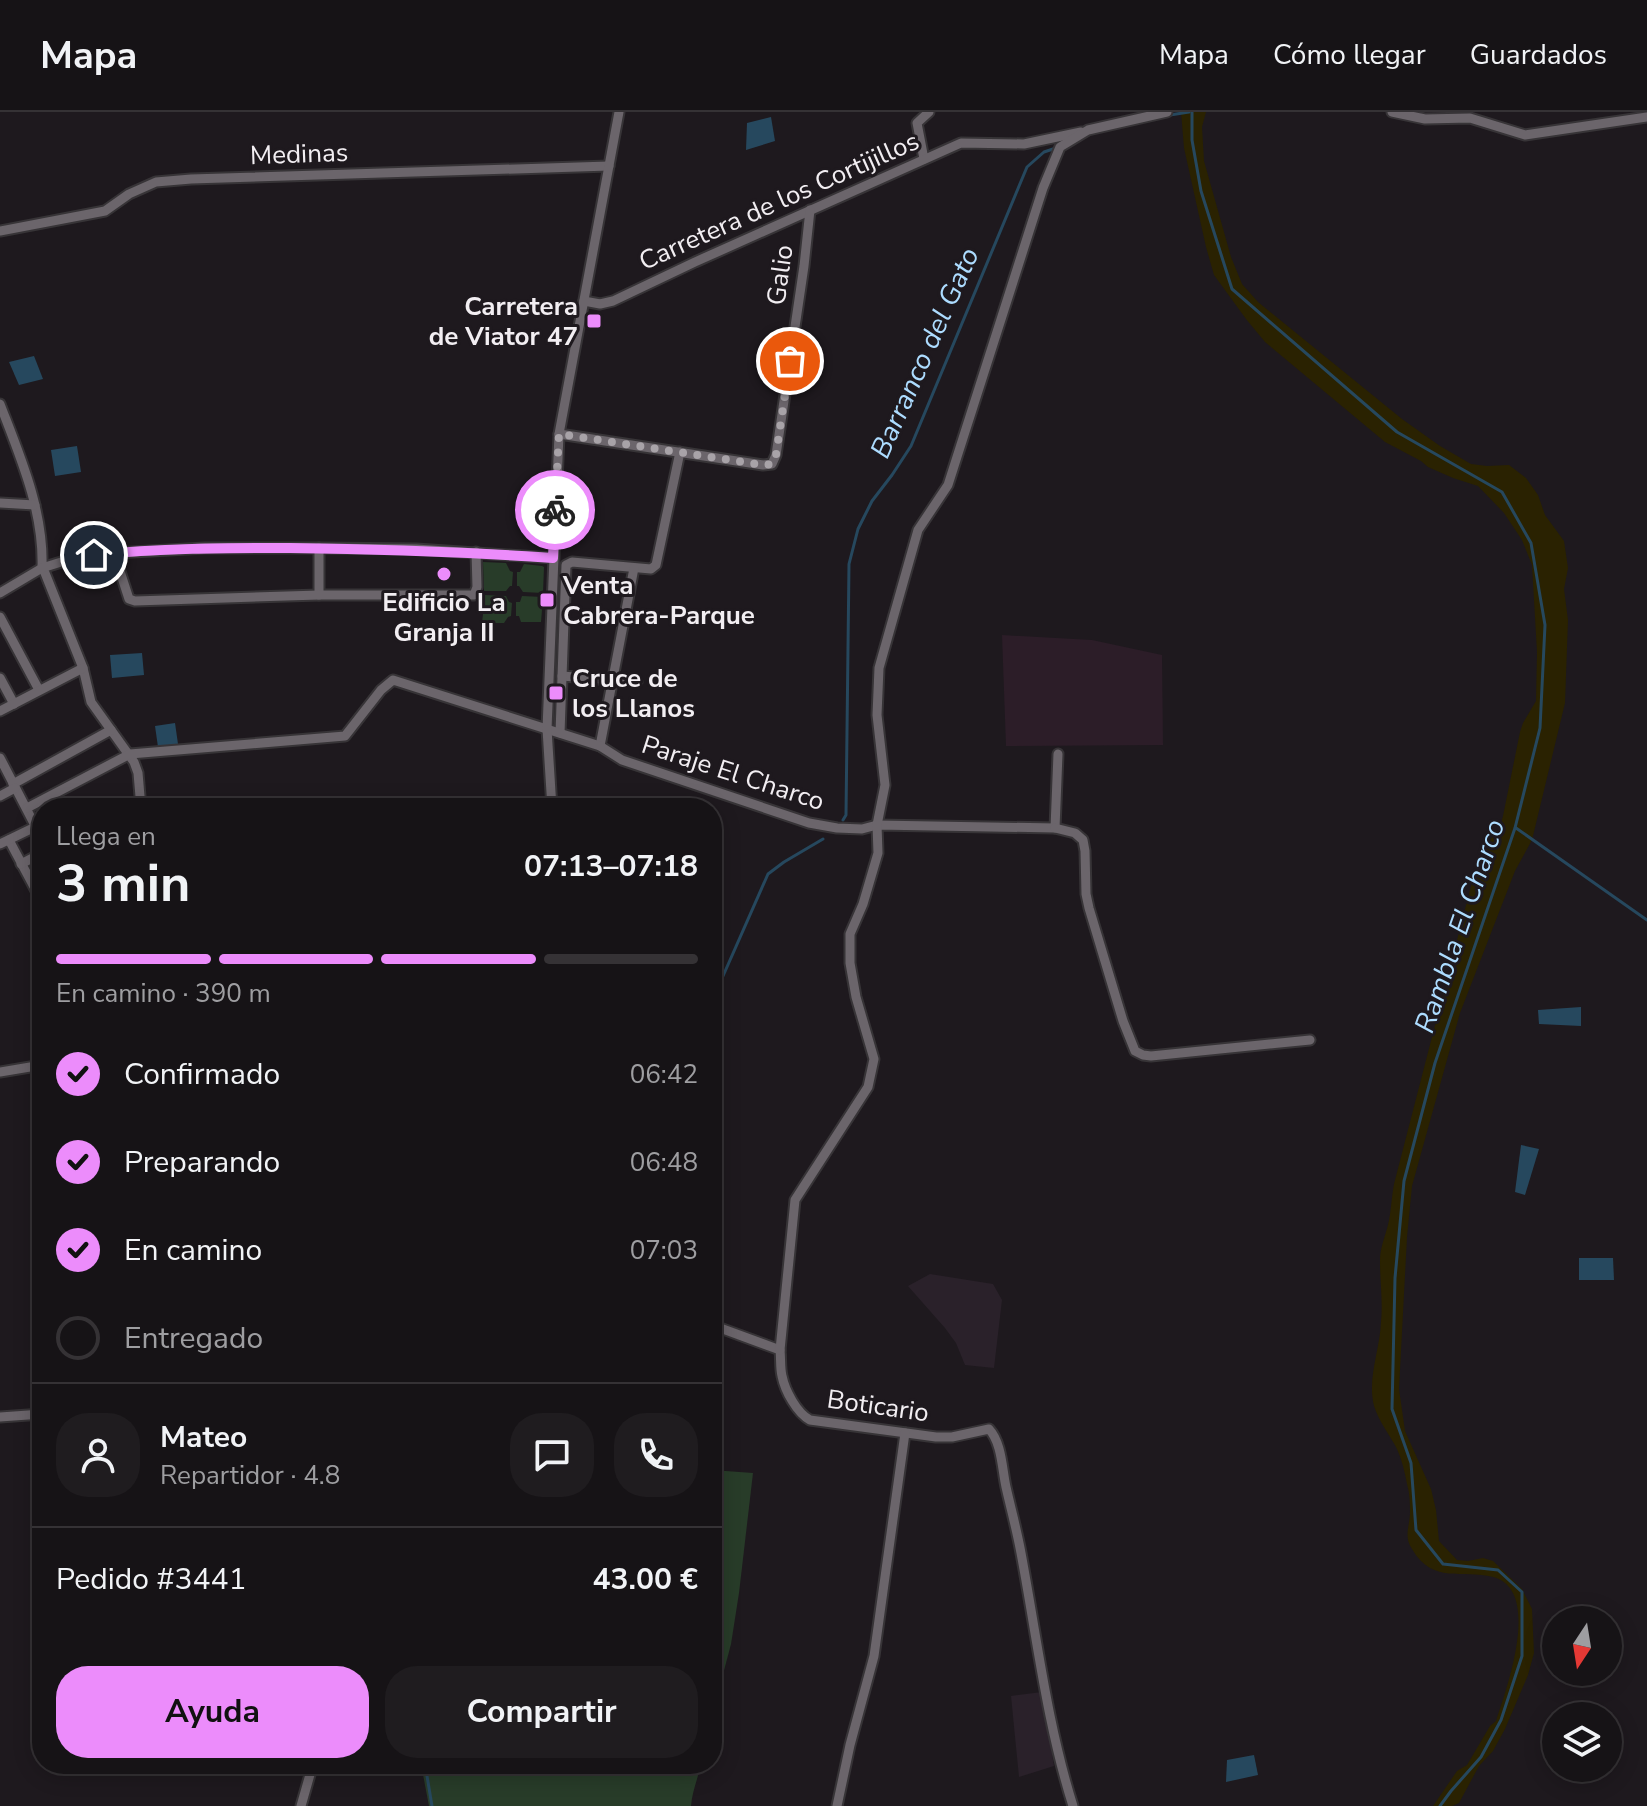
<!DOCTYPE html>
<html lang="es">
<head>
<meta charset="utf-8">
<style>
	:root { --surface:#161316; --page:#1f1c1f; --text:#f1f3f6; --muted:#9e9ea1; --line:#353235; --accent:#ec8cfb }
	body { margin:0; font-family:"Nunito Sans",sans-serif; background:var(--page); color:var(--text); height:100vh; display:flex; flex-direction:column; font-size:30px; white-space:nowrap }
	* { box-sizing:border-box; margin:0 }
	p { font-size:26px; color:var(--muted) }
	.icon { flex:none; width:44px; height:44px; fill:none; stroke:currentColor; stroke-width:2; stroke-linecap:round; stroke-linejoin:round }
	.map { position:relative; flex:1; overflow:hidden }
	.drawer { position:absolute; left:32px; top:686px; width:690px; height:976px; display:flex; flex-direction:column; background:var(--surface); border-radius:32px; box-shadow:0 4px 20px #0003,0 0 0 2px var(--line) }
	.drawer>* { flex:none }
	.needle { width:52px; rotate:192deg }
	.controls { position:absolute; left:1542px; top:1494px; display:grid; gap:16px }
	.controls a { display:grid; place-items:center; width:80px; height:80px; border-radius:50%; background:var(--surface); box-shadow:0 4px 20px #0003,0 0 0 2px var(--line); font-size:40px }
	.pin { position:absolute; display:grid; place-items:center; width:68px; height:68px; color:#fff; margin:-34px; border:4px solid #fff; border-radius:50%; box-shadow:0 2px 8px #0007 }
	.courier { position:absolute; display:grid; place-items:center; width:80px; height:80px; margin:-40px; border:6px solid #ec8cfb; border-radius:50%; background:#fff; color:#222; box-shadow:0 2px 10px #0007 }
	.summary em { font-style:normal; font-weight:700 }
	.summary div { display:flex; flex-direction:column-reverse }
	.summary { display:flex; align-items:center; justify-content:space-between; height:136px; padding:0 24px }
	h1 { font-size:52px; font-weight:700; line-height:60px }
	.bar { display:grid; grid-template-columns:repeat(4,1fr); gap:12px 8px; align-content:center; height:96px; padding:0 24px }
	.bar i { height:10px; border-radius:6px; background:var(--line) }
	.bar .selected { background:var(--accent) }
	.bar p { grid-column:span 4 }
	.line { display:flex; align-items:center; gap:20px; padding:0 24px; border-top:2px solid var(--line) }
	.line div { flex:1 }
	.round { display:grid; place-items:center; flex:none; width:84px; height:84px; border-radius:32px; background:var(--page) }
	ol { padding:0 24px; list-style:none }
	li { display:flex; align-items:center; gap:24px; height:88px }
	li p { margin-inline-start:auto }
	li .icon { padding:8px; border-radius:50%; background:var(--accent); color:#111; stroke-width:4 }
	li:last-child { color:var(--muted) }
	li i { width:44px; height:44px; border:4px solid var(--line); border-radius:50% }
	.action { display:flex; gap:16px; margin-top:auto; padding:16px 24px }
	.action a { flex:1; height:92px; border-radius:32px; background:var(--accent); color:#111; font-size:32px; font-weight:700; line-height:92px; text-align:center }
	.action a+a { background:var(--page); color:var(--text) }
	header { display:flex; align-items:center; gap:48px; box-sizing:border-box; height:112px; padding:0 40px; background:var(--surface); border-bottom:2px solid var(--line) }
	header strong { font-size:38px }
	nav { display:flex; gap:44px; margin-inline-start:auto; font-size:28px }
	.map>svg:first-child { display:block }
</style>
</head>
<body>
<header>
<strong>Mapa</strong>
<nav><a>Mapa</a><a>Cómo llegar</a><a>Guardados</a></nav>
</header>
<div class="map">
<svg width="1647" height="1694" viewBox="0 0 1647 1694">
	<rect width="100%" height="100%" fill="#1e191e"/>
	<g fill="#2a212a">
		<polygon points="930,1162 993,1172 1002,1188 994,1256 965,1253 956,1231 945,1216 908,1174"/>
		<polygon points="1042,1580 1054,1654 1019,1665 1011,1584"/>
	</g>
	<polygon fill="#2c1d28" points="1002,523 1092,528 1162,543 1163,633 1006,634"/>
	<g fill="#283c29">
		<polygon points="483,450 506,451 510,459 513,460 512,474 510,474 506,479 484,479"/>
		<polygon points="524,452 542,454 544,455 543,481 523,480 519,474 517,474 517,460 520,460"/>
		<polygon points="485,483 506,484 509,490 512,491 511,504 508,505 504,511 482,511 483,502 485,501"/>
		<polygon points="522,484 543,485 541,510 521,510 519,504 516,504 516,490 520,490"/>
		<polygon points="712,1358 753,1361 739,1481 731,1532 712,1604"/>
		<path d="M 421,1652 L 701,1652 C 698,1666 692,1680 691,1694 L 429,1694 Z"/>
	</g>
	<path fill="#2a2201" d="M 1181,0 L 1206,0 L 1202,15 L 1204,49 L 1231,145 L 1242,172 L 1258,190 L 1402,307 L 1440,334 L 1471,352 L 1487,354 L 1509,353 L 1526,366 L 1538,383 L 1545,403 L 1564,429 L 1568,456 L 1564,477 L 1568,508 L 1565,591 L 1532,728 L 1515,759 L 1460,901 L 1412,1074 L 1407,1125 L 1399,1277 L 1405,1319 L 1431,1377 L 1436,1398 L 1439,1429 L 1457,1448 L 1468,1449 L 1483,1446 L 1493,1449 L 1522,1477 L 1532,1497 L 1534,1541 L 1528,1563 L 1505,1617 L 1493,1639 L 1479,1654 L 1459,1691 L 1452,1694 L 1433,1694 L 1457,1659 L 1467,1653 L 1490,1614 L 1496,1609 C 1506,1578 1543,1478 1493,1465 C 1462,1457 1433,1473 1412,1437 C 1404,1425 1409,1416 1410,1402 C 1410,1392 1410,1382 1407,1372 C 1405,1361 1402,1348 1397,1337 C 1390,1323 1379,1310 1374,1294 C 1367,1266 1380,1238 1381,1210 C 1383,1190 1380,1170 1380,1149 C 1380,1138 1383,1130 1386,1120 C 1391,1105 1391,1088 1394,1072 L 1472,770 L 1490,728 L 1500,715 L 1503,704 L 1520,620 L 1523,611 L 1536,589 L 1537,540 L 1532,453 L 1522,428 L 1504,401 L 1478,374 L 1453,366 L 1428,355 L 1421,349 L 1385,330 L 1265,230 L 1246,207 L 1214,163 L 1206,135 L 1184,36 Z"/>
	<g fill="#26485e">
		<polygon points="771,5 775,29 746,38 747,11"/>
		<polygon points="34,244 43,267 19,273 9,250"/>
		<polygon points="77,334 81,360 55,364 51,338"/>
		<polygon points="142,541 144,563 112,566 110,543"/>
		<polygon points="175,611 178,632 158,635 155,614"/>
		<polygon points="1581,895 1581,914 1539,912 1538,898"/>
		<polygon points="1521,1033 1539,1037 1525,1083 1515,1080"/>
		<polygon points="1579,1146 1613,1146 1614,1168 1579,1168"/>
		<polygon points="1254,1643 1258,1663 1226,1670 1227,1648"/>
	</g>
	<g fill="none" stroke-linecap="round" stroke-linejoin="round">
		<g stroke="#26485e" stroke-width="3">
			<polyline points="1192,0 1192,28 1201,79 1232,177 1397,320 1502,380 1531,431 1545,513 1540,616 1515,716 1435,951 1404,1069 1395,1166 1392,1297 1411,1351 1416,1418 1443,1452 1498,1458 1522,1480 1522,1544 1501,1608 1481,1645 1451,1679 1440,1694"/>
			<polyline points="1170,3 1189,0"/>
			<polyline points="843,708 846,703 849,452 858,417 872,389 892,363 911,334 1027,55 1044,40 1056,36"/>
			<polyline points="1516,716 1647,808"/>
			<polyline points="712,889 768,762 784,750 823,727"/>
			<polyline points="425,1652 432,1694"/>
		</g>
		<g stroke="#373437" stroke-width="13">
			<g id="minor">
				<polyline points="1392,0 1425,7 1470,6 1525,23 1647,5"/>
				<polyline points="924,47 917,11 929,0"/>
				<polyline points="0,119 105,99 129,82 156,70 191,67 609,54"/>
				<polyline points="584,189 600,192 613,189 695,150 961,31 1024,32 1081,20"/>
				<path d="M 0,292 C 20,344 44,399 42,456 L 45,461 L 83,556 L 91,590 L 134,650 L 138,661 L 141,696"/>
				<polyline points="559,322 763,353 772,352 776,343 804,154 810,98"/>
				<polyline points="0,391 35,393"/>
				<polyline points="319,436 319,483"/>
				<polyline points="114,441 129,487 135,489 319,483 474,483 477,475 476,440"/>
				<polyline points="0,481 42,456 74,446 114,441 205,436 319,436 416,437 553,446"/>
				<polyline points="0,505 39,578"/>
				<polyline points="562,564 637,570"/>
				<polyline points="0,566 14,592"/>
				<polyline points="0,599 83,556"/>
				<polyline points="560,621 566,453 572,450 651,457 656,453 680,340"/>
				<polyline points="600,634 634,456"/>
				<polyline points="0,646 42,727"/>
				<polyline points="13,672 111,618"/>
				<polyline points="0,684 15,676"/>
				<polyline points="27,696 130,642 345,624 381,578 393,568 600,634 622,648 809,711 837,716 862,717 877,713 1055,716 1058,642"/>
				<polyline points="552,696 547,617 559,322 619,0"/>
				<polyline points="1055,716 1075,721 1083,728 1085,739 1086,782 1089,796 1123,909 1135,939 1143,943 1151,944 1310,928"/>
				<polyline points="9,728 42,790"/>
				<polyline points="0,732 35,715"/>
				<polyline points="21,752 42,741"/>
				<polyline points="0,960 42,953"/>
				<path d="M 712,1213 L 780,1238 C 781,1247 780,1256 782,1264 C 785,1279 797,1301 810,1308 L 936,1325 L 952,1325 L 989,1317 C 1002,1331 1002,1357 1006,1375 C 1011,1397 1017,1419 1021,1441 C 1037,1526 1047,1612 1073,1694"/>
				<polyline points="780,1238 795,1088 868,975 874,947 856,885 850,851 850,822 863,792 878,741 877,713 885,673 877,603 879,556 918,418 948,373 1043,76 1060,35 1088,18 1167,0"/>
				<polyline points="0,1305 42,1302"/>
				<polyline points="301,1694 313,1652"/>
				<polyline points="837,1694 850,1633 874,1544 905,1321"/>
			</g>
		</g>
		<use href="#minor" stroke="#6b656b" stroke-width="9"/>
	</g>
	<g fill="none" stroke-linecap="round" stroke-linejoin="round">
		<polyline stroke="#a8a3a8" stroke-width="8" stroke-dasharray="0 14.4" points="555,398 559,322 763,353 772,352 776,343 790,249"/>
		<path stroke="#ec8cfb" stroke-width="10" d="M 94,443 C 159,436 225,436 290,436 C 378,437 465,440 553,446 L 555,398"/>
	</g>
	<g fill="#ec8cfb" stroke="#1e191e" stroke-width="3">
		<rect x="586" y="201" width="16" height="16" rx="4"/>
		<circle cx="444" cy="462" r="8"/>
		<rect x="539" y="480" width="16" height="16" rx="4"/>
		<rect x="548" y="573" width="16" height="16" rx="4"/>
	</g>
	<g text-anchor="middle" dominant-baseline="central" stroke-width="6" stroke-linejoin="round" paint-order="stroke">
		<g font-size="26" fill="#f2eef2" stroke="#1e191e">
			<text transform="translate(299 42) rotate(-2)">Medinas</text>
			<text transform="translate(779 89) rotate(-24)">Carretera de los Cortijillos</text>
			<text transform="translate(780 163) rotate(-82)">Galio</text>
			<text transform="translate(733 661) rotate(18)">Paraje El Charco</text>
			<text transform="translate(878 1294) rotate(8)">Boticario</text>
		</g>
		<g font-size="26" font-weight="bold" fill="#f2eef2" stroke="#1e191e" text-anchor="start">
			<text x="578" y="194" text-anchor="end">Carretera<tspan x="578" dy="30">de Viator 47</tspan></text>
			<text x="563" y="473">Venta<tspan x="563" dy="30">Cabrera-Parque</tspan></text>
			<text x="444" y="490" text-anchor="middle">Edificio La<tspan x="444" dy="30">Granja II</tspan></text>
			<text x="572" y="566">Cruce de<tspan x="572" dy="30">los Llanos</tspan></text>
		</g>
		<g font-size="28" font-style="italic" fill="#addcff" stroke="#1e191e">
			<text transform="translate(925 241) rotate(-66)">Barranco del Gato</text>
			<text transform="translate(1460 814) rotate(-71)">Rambla El Charco</text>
		</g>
	</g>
</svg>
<div class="controls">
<a><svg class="needle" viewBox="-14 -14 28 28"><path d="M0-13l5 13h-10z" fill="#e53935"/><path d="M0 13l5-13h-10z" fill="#9e9ea1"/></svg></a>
<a><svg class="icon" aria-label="layers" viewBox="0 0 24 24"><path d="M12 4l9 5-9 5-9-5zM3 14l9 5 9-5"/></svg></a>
</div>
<div class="pin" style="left:790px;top:249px;background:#ea580c"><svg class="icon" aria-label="bag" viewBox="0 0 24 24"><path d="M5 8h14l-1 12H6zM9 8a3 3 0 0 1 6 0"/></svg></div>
<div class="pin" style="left:94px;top:443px;background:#1f2937"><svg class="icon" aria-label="home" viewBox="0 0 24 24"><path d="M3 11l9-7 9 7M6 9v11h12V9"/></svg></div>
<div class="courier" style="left:555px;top:398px"><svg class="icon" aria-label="bike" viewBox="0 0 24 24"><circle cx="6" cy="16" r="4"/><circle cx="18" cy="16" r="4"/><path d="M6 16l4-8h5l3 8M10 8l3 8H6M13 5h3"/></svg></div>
<section class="drawer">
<div class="summary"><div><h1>3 min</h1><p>Llega en</p></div><em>07:13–07:18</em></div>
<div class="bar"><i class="selected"></i><i class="selected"></i><i class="selected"></i><i></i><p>En camino · 390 m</p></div>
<ol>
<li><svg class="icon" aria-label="check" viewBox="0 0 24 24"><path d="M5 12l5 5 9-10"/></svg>Confirmado<p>06:42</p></li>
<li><svg class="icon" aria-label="check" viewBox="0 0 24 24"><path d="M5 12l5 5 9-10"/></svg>Preparando<p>06:48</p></li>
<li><svg class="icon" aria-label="check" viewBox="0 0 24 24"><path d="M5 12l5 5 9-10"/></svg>En camino<p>07:03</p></li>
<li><i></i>Entregado</li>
</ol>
<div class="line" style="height:144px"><a class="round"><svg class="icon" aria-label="person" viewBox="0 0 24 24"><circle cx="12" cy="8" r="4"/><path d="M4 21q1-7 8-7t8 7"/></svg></a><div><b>Mateo</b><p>Repartidor · 4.8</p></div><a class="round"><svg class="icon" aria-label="chat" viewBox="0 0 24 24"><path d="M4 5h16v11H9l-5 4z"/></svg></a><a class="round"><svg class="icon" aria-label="phone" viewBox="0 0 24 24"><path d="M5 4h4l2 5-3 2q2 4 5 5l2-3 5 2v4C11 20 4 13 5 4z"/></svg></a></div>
<div class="line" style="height:104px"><div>Pedido #3441</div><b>43.00 €</b></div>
<div class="action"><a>Ayuda</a><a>Compartir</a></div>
</section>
</div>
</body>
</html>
